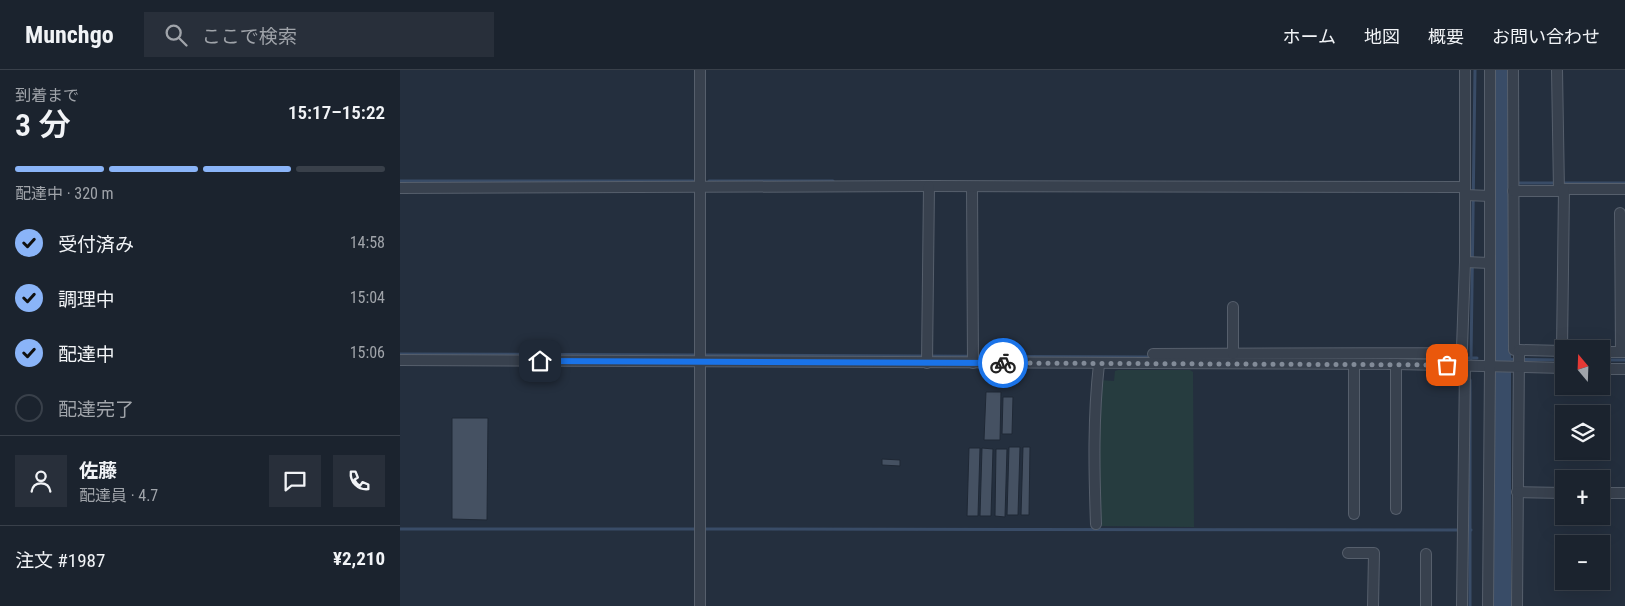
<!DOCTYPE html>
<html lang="ja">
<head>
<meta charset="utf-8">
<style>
	:root { --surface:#1b232e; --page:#282f3a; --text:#f1f3f6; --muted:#a0a4aa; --line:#39404a; --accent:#8ab4f8 }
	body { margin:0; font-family:"Roboto Condensed","Noto Sans JP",sans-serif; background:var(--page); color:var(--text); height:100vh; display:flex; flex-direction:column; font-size:19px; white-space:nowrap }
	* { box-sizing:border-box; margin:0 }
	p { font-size:16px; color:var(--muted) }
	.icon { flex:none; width:28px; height:28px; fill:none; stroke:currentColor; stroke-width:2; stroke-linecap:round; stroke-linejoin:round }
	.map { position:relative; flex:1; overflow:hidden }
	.sheet { display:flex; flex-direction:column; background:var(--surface); width:400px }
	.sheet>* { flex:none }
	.needle { width:32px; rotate:341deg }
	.tools { position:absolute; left:1155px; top:270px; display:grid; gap:10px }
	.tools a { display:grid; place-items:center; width:55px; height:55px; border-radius:0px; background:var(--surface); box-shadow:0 5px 20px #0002,0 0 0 1px var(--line); font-size:25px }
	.pin { position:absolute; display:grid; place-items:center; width:42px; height:42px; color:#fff; margin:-21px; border-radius:10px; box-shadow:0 2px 8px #0006 }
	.courier { position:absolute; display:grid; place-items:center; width:50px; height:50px; margin:-25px; border:4px solid #1a73e8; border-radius:50%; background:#fff; color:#222; box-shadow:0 1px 6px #0007 }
	.head em { font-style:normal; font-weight:600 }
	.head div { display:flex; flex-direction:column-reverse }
	.head { display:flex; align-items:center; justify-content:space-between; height:85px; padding:0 15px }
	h1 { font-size:32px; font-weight:600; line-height:38px }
	.bar { display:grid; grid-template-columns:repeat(4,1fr); gap:8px 5px; align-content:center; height:60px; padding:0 15px }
	.bar i { height:6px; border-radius:4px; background:var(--line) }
	.bar .current { background:var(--accent) }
	.bar p { grid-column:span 4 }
	.line { display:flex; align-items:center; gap:12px; padding:0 15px; border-top:1px solid var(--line) }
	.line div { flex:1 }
	.round { display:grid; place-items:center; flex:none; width:52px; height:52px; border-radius:0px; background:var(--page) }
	ol { padding:0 15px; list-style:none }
	li { display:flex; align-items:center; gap:15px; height:55px }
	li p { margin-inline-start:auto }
	li .icon { padding:5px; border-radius:50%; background:var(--accent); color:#111; stroke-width:4 }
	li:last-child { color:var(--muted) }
	li i { width:28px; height:28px; border:2px solid var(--line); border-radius:50% }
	header { display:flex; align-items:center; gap:30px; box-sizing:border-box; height:70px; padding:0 25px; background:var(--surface); border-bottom:1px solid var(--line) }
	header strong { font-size:24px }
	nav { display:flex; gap:28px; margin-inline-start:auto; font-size:18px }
	.search { width:350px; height:45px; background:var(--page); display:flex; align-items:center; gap:12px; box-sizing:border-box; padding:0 18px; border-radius:0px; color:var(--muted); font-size:19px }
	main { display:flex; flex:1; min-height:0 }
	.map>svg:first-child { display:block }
</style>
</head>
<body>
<header>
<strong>Munchgo</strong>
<div class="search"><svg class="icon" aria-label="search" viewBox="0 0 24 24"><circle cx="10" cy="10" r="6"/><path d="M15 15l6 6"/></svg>ここで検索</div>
<nav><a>ホーム</a><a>地図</a><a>概要</a><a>お問い合わせ</a></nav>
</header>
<main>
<section class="sheet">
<div class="head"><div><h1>3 分</h1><p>到着まで</p></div><em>15:17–15:22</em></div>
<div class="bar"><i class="current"></i><i class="current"></i><i class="current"></i><i></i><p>配達中 · 320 m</p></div>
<ol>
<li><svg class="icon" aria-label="check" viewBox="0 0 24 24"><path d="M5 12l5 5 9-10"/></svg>受付済み<p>14:58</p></li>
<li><svg class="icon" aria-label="check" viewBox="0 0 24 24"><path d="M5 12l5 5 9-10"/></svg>調理中<p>15:04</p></li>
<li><svg class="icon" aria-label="check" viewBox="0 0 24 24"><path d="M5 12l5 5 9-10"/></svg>配達中<p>15:06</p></li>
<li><i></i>配達完了</li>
</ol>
<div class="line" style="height:90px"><a class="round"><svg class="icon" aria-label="person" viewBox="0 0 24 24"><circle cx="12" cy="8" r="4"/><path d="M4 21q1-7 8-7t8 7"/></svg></a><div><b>佐藤</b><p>配達員 · 4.7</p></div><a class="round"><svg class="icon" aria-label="chat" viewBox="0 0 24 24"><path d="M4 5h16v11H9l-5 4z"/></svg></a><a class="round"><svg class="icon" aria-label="phone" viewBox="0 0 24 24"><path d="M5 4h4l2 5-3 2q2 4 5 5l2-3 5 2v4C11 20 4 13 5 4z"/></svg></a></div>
<div class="line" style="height:65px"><div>注文 #1987</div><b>¥2,210</b></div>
</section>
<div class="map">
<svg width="1225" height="536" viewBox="0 0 1225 536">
	<rect width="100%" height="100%" fill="#242f3e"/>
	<polygon fill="#263c3f" points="718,300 790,300 793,302 794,457 698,456 700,310 714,311 715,301"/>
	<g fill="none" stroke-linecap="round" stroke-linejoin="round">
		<g stroke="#394c67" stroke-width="3">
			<polyline points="0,111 293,111"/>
			<polyline points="309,111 433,111"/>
			<polyline points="1102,113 1106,113"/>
			<polyline points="1119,113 1225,113"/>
			<polyline points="0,284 295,285"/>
			<polyline points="305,285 752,287"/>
			<polyline points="1058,288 1077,288"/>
			<polyline points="1071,289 1075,0"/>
			<polyline points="1098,289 1164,290"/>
			<polyline points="1201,290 1225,290"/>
			<polyline points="0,459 294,459"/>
			<polyline points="304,459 1071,460"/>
			<polyline points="1070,536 1070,310"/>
		</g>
		<polyline stroke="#394c67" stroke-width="18" points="1102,0 1102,536"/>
	</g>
	<g fill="#455162" stroke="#1f2835">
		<polygon points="586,322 601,322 600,370 584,370"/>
		<polygon points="603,327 613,327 612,364 602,364"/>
		<polygon points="52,348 88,348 87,450 52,449"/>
		<polygon points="609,377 620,377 618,445 607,445"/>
		<polygon points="623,377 630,377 629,445 621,445"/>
		<polygon points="569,378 580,378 578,446 567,446"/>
		<polygon points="582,378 593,379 591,446 580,446"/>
		<polygon points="596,379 607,379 605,447 595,446"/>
		<polygon points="482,389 500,390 500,396 482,395"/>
	</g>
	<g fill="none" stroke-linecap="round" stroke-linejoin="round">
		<g stroke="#565f6c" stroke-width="12">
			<g id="minor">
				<polyline points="1113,0 1114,280 1119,280 1119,285 1117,536"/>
				<polyline points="1157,0 1159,121"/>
				<polyline points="572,117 573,293"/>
				<polyline points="0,118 529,116 1065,117"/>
				<polyline points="1113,121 1159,121 1164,119 1225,119"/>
				<polyline points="1065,125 1090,126"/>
				<polyline points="1220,143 1221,282"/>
				<polyline points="1065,192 1090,193"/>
				<polyline points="1119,280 1164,281"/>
				<polyline points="1162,280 1164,119"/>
				<polyline points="1201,282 1225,282"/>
				<polyline points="753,284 1060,283 1062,278 1065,192 1065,0"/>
				<polyline points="833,284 833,237"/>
				<polyline points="0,290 996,294 1164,298"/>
				<polyline points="527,293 529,116"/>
				<polyline points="996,294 996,439"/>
				<polyline points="1201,299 1225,299"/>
				<polyline points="1117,422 1164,423"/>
				<polyline points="1201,423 1225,423"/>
				<polyline points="954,444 954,295"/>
				<path d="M 696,454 C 694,400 693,347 699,294"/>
				<polyline points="948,483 974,483 973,536"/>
				<polyline points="1026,484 1026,536"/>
				<polyline points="300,536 300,0"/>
				<polyline points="1062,536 1065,296"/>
				<polyline points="1088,536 1090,297 1090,0"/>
			</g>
		</g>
		<use href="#minor" stroke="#38414e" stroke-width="10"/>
	</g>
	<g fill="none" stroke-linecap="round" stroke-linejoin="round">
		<polyline stroke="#828b98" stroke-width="5" stroke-dasharray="0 9" points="603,293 1047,295"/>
		<polyline stroke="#1a73e8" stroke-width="6" points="140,291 603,293"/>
	</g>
</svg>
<div class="tools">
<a><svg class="needle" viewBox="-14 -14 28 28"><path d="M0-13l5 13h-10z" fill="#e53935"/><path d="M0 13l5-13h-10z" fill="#a0a4aa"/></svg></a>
<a><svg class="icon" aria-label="layers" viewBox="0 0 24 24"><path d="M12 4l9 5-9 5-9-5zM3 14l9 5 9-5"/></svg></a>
<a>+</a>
<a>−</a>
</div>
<div class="pin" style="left:1047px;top:295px;background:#ea580c"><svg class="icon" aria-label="bag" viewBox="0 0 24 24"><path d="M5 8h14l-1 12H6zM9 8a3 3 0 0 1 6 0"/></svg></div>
<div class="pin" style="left:140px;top:291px;background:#1f2937"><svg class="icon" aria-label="home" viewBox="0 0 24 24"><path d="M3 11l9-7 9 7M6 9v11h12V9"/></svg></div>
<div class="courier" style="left:603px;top:293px"><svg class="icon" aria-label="bike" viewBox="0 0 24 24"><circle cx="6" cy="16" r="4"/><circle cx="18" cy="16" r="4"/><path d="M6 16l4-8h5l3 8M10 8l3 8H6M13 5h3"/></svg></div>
</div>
</main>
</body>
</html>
